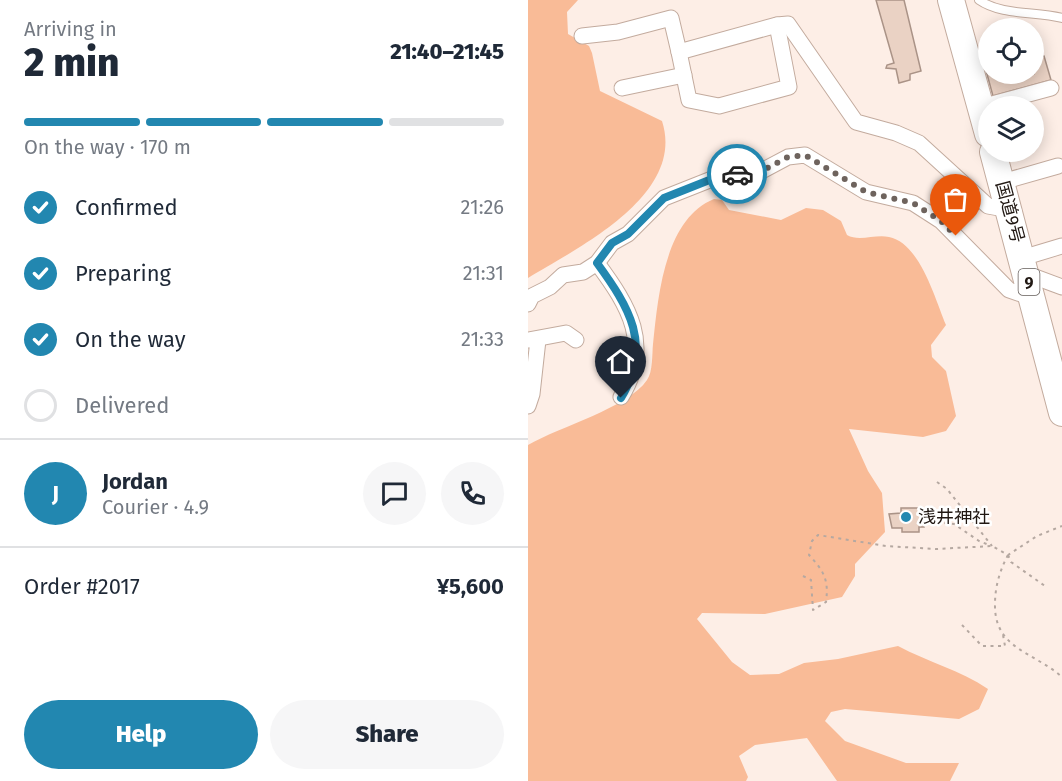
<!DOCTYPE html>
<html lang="en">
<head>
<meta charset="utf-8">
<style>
	:root { --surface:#fff; --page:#f6f6f7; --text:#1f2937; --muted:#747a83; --line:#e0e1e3; --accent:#2287b0 }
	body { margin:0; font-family:"Fira Sans","Noto Sans JP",sans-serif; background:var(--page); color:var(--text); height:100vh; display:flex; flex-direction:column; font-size:22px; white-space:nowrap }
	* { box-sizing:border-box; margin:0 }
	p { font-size:20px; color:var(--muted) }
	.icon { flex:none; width:33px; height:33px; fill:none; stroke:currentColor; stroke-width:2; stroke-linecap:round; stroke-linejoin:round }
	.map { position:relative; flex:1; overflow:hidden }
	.drawer { display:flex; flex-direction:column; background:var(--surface); width:528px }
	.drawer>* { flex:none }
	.controls { position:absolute; left:450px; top:18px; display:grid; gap:12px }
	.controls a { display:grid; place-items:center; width:66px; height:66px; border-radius:50%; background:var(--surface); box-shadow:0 3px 15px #0003; font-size:30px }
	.pin { position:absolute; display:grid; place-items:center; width:51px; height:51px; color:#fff; margin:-62px -26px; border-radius:50% 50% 50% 0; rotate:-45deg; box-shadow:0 0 6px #0007 }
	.pin .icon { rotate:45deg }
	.courier { position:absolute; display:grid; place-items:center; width:60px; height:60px; margin:-30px; border:4px solid #2287b0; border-radius:50%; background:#fff; color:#222; box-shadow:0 2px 8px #0007 }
	.headline em { font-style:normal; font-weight:800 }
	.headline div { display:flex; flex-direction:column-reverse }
	.headline { display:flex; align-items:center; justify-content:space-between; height:102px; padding:0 24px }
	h1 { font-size:39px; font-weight:800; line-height:45px }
	.bar { display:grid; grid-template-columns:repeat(4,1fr); gap:9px 6px; align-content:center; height:72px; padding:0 24px }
	.bar i { height:8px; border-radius:4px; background:var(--line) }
	.bar .on { background:var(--accent) }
	.bar p { grid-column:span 4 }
	.line { display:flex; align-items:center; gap:15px; padding:0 24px; border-top:2px solid var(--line) }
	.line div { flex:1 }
	.round { display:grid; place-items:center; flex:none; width:63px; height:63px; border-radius:32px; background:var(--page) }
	ol { padding:0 24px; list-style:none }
	li { display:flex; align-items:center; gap:18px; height:66px }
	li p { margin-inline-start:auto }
	li .icon { padding:6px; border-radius:50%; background:var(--accent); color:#fff; stroke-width:4 }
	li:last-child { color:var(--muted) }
	li i { width:33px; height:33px; border:3px solid var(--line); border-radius:50% }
	.button { display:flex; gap:12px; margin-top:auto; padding:12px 24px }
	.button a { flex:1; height:69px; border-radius:36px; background:var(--accent); color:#fff; font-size:24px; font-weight:800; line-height:69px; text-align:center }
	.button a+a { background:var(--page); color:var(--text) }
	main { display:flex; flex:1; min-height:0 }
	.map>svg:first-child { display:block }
</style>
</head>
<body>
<main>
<section class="drawer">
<div class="headline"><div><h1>2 min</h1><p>Arriving in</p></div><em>21:40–21:45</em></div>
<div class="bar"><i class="on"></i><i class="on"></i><i class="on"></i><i></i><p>On the way · 170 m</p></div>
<ol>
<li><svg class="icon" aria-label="check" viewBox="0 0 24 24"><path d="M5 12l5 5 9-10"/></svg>Confirmed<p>21:26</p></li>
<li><svg class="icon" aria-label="check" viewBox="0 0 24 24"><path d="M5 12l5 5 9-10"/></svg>Preparing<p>21:31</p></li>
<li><svg class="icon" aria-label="check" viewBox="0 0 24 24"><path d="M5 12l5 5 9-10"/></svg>On the way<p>21:33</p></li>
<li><i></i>Delivered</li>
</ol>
<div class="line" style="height:108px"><b class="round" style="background:var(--accent);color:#fff">J</b><div><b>Jordan</b><p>Courier · 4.9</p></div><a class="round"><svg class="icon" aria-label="chat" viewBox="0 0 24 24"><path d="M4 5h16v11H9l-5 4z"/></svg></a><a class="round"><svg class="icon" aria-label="phone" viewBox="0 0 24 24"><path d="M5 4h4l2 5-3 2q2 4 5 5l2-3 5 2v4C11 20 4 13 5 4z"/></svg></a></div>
<div class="line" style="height:78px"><div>Order #2017</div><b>¥5,600</b></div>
<div class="button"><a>Help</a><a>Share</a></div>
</section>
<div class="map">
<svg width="534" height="781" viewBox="0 0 534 781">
	<rect width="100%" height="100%" fill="#fdeee6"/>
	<g fill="#f9bb97">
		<path d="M 0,0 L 50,0 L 39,12 L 40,34 L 61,46 L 64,53 L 72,91 L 134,121 C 158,195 51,247 0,278 Z"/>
		<path d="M 186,199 L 194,200 L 201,210 L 253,220 L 278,208 L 295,210 L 313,221 L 319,235 C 331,242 347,234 361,237 C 392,243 407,299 418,325 L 403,345 L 404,357 L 418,371 L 428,416 L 418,431 L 395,437 L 321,429 L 340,471 L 354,493 L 357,532 L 327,564 L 327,576 L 314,597 L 237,614 L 174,613 L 169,619 L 204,662 L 222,675 L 251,674 L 276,663 L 310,659 L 370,646 C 400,662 432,670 460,689 L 451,709 L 431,719 L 317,709 L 303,712 L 297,721 L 317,741 L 378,763 L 431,763 L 422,781 L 309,781 L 279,738 L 227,745 L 211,756 L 220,777 L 218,781 L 0,781 L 0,445 C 33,426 100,408 119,380 C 125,372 124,354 125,344 C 130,298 136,219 186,199 Z"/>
	</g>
	<g fill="#ead2c4" stroke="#aa9387" stroke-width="1.5">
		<polygon points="348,0 376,0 393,71 382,74 382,80 371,83 368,69 358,68 359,65 366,63"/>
		<polygon points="516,56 523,80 465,96 456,63 460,62 460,74 506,74 506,57"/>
		<polygon points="373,508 393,508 396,527 391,527 391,532 374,532 374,528 364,528 361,514 373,513"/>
	</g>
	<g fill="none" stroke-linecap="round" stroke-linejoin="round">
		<g stroke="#c3ab9e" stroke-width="10">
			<path id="service" d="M 451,0 C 474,16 508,11 534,18"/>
		</g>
		<g stroke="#c3ab9e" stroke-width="17">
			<g id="minor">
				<polyline points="54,36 90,32 143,18 151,52 249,25 260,24 328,122 368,133 391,143 460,206 482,210"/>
				<polyline points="151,52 161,100 191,106 261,87 249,25"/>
				<polyline points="94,88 156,75"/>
				<polyline points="453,107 523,88"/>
				<polyline points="474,182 530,166"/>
				<polyline points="494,258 534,246"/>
				<path d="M 69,263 C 101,306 125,345 93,397"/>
				<polyline points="499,274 534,287"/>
				<polyline points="0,304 4,296 22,287 35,275 55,272 69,263 84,243 100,234 136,198 194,175 228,174 260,157 277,155 338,192 385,203 413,221 481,290 505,298"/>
				<polyline points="1,340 38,333 48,340"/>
				<polyline points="0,406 4,394 10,340"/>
			</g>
		</g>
		<g stroke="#c3ab9e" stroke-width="28">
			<g id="trunk">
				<polyline points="423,0 460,134"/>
				<polyline points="465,152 534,413"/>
			</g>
		</g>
		<g stroke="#b5a8a1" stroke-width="2" stroke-dasharray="3 4.5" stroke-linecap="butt">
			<polyline points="409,482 419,489 464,546"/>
			<polyline points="394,521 426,524 451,541 461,545"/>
			<path d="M 480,555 C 472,570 467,586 467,604 C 466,649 506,652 534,677"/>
			<polyline points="480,555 483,562 517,586"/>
			<path d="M 275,576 L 283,580 L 285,610 L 298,602 C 301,580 296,571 281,555 L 284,541 L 290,535 L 358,546 L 408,549 L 464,546 L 480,555 L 509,536 L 534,526"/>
			<polyline points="434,625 454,646 477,646 475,635"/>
		</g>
		<use href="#service" stroke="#fff" stroke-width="8"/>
		<use href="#minor" stroke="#fff" stroke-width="15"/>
		<use href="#trunk" stroke="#fff" stroke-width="26"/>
	</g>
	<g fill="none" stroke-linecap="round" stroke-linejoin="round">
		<polyline stroke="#6e635d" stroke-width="6" stroke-dasharray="0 10.8" points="209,174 228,174 260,157 277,155 338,192 385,203 413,221 428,236"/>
		<path stroke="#2287b0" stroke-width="8" d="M 93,398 C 125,345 101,307 69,263 L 84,243 L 100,234 L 136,198 L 194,175 L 209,174"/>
	</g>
	<circle fill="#2287b0" stroke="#fff" stroke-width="2" cx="378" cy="517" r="6"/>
	<g text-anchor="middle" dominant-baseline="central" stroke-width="5" stroke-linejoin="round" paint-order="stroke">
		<rect fill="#fff" stroke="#645d5a" stroke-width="1.5" x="490.5" y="269" width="21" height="26" rx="4.5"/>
		<g font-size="16" font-weight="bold" fill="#211813">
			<text x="501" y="282">9</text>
		</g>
		<g font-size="18" fill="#211813" stroke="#fff">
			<text transform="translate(482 212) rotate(75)">国道9号</text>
		</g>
		<g font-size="18" fill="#211813" stroke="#fff" text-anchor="start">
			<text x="390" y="517">浅井神社</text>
		</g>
	</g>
</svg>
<div class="controls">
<a><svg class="icon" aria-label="locate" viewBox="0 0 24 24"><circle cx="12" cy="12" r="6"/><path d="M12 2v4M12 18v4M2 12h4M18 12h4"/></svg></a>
<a><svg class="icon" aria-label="layers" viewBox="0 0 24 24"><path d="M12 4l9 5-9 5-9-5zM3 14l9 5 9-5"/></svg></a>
</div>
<div class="pin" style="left:428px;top:236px;background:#ea580c"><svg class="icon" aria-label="bag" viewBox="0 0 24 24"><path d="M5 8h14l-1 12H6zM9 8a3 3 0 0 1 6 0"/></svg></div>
<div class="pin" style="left:93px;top:398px;background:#1f2937"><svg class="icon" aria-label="home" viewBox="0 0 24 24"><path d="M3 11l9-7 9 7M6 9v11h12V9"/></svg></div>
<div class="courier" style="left:209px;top:174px"><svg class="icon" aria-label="car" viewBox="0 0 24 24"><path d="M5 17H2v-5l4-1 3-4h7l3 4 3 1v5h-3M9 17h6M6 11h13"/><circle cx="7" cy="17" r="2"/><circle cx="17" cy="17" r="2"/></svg></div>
</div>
</main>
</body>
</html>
